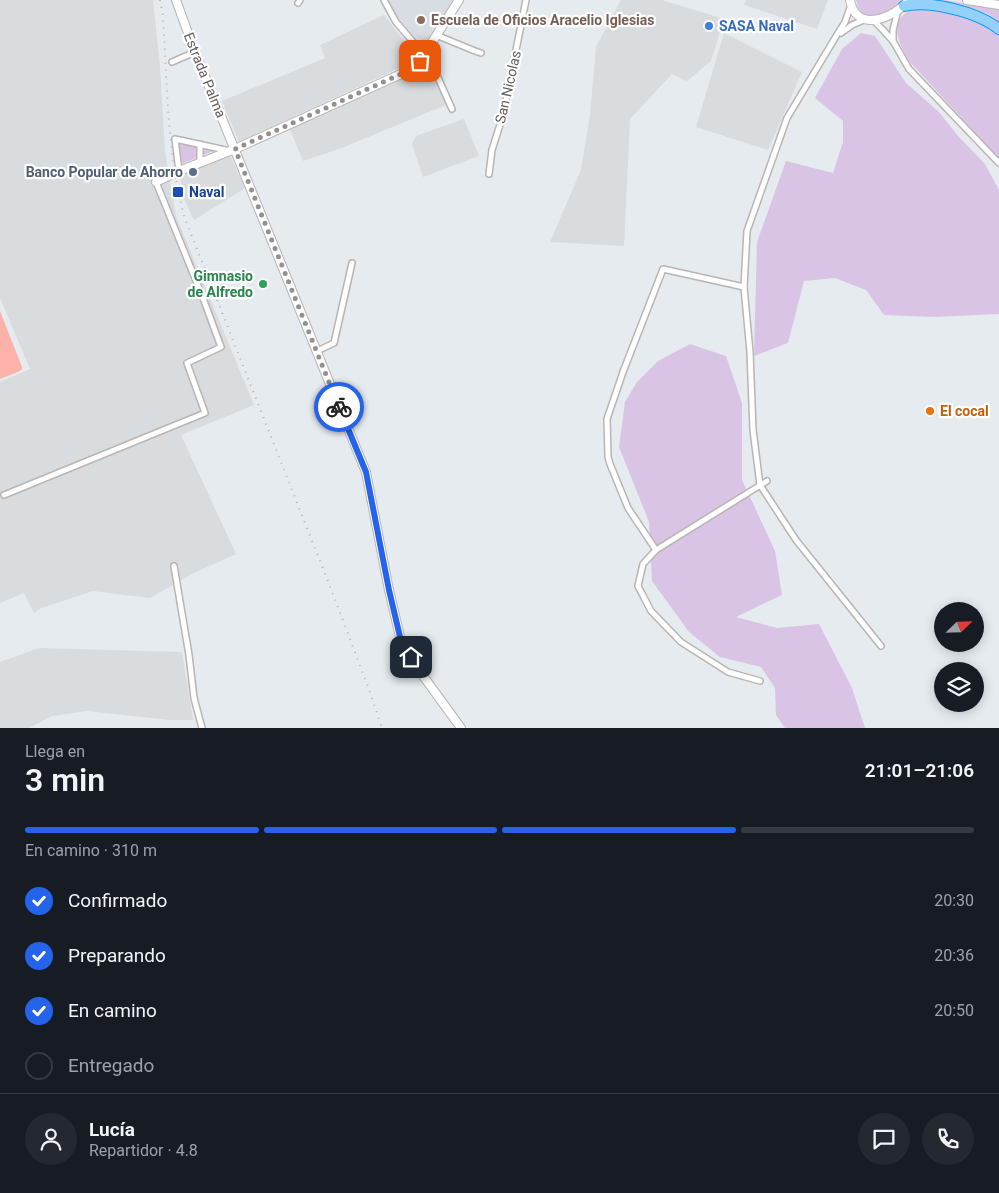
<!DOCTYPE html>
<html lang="es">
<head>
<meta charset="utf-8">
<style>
	:root { --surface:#171b24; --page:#242831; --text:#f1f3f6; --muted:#9ea1a6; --line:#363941; --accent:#2563eb }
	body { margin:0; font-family:Roboto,sans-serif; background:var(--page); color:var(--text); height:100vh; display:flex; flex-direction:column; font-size:19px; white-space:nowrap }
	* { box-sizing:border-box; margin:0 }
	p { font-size:16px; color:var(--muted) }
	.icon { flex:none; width:28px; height:28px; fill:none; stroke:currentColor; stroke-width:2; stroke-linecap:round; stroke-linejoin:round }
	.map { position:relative; height:728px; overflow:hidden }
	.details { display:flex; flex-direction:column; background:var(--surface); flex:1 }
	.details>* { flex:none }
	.needle { width:32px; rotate:67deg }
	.fabs { position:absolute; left:934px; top:602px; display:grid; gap:10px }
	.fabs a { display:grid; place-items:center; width:50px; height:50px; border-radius:50%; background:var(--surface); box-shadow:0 2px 12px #0003; font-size:25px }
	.pin { position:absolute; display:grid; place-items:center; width:42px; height:42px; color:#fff; margin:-21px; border-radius:10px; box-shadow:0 2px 8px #0006 }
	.courier { position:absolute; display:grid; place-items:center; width:50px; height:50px; margin:-25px; border:4px solid #2563eb; border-radius:50%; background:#fff; color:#222; box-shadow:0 1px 6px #0007 }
	.overview em { font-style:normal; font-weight:600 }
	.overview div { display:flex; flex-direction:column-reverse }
	.overview { display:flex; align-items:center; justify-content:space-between; height:85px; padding:0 25px }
	h1 { font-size:32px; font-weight:600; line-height:38px }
	.bar { display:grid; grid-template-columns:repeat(4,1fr); gap:8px 5px; align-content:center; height:60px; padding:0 25px }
	.bar i { height:6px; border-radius:4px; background:var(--line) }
	.bar .active { background:var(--accent) }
	.bar p { grid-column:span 4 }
	.line { display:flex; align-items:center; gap:12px; padding:0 25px; border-top:1px solid var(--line) }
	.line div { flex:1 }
	.round { display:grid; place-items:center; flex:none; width:52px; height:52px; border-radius:26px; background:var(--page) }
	ol { padding:0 25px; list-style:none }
	li { display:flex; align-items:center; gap:15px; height:55px }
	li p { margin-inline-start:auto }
	li .icon { padding:5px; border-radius:50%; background:var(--accent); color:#fff; stroke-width:4 }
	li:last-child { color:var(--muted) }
	li i { width:28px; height:28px; border:2px solid var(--line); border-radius:50% }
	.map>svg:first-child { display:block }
</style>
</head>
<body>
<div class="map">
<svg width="999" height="728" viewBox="0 0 999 728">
	<rect width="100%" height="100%" fill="#e6ebef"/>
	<g fill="#d8dcde">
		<polygon points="0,0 153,0 160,67 165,152 176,216 254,405 181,435 236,554 192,574 150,598 93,591 41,608 34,613 24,593 0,603 0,382 30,369 0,298"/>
		<polygon points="621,0 662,0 724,19 711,61 687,81 672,74 630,119 624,246 550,242 581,170 590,114 596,47"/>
		<polygon points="746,0 828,0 817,29 744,5"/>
		<polygon points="384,15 402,38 415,51 408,64 239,142 222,101 325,58 320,45"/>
		<polygon points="724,33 802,72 768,150 696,127"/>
		<polygon points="425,67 431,71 446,105 344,147 303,161 289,127"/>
		<polygon points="464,119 479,156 423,177 412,144 416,136"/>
		<polygon points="230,155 245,188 194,220 183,197 180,175"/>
		<polygon points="39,648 182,652 193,720 169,720 87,711 52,716 29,728 0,728 0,662"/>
	</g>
	<polygon fill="#d7dde2" points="388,0 454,0 426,43 409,32 391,8"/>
	<g fill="#dac4e6">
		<path d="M 856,0 L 903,0 C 890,12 861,29 856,0 Z"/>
		<polygon points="924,0 945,0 999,9 999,22 990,15 978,10 923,1"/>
		<path d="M 921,9 L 949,11 L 978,18 L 999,33 L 999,158 L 909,61 C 901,46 887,23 909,11 C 912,10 917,10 921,9 Z"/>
		<polygon points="861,33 875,36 906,83 939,112 958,136 985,164 999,190 999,314 934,317 884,315 866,290 835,278 804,281 788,343 754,356 757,242 786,161 833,173 843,142 843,121 815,98 842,49"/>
		<polygon points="179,144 216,150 181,164"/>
		<polygon points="690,344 726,356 742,403 742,480 775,551 782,595 736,617 777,628 819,624 852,688 865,728 785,728 776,715 775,688 761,667 720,657 689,632 652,581 649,522 619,447 625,402 637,382 658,361"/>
	</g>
	<polygon fill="#fcb1a9" points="0,311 22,367 22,369 20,371 0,379"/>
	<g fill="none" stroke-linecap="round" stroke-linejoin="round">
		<g stroke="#bab5b3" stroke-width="8">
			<g id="street">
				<polyline points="384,0 396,22 414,43 425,53 431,62 452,109"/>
				<polyline points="298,3 300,0"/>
				<polyline points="851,5 845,22 835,38 787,118 747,231 744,287 750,352 753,430 760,485 796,540 881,646"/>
				<polyline points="873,20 882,29 893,41 909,69 999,163"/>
				<polyline points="841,33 852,25 866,19"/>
				<polyline points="436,35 475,51 481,53"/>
				<polyline points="893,41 893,30 898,10"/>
				<polyline points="172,62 195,52"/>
				<polyline points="200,144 200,163"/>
				<polyline points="179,171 175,139 230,151"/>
				<polyline points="489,174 492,150 503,115 526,0"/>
				<polyline points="317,351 334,343 352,263"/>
				<polyline points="4,495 205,413 187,363 221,347 203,298 156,182"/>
				<polyline points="656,550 628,508 610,464 608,457 607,419 623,372 663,269 744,287"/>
				<polyline points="174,566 189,655 194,698 202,728"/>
				<polyline points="760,681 728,672 681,642 651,611 638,586 643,564 656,550 767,481"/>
			</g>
		</g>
		<g stroke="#bab5b2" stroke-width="10">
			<g id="secondary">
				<polyline points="176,0 195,52 345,421 366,472 389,590 401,641 421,673 461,728"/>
				<path d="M 850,0 C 856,34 894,18 909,0"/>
				<polyline points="967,0 999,5"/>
				<polyline points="156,182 179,171 235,149 412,69 420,61 459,0"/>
			</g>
		</g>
		<g stroke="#079eee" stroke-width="12">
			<path id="highway" d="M 904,6 C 929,0 978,12 999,29"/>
		</g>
		<use href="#street" stroke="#fff" stroke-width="5"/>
		<use href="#secondary" stroke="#fff" stroke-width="8"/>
		<use href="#highway" stroke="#93d0fa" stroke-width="10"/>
		<path stroke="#b4b2b2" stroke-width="2" stroke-dasharray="1 6" stroke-linecap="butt" d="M 160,0 L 163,15 C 167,82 167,151 184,216 L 333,594 L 367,684 L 382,728"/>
	</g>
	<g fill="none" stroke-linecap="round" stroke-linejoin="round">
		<polyline stroke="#939091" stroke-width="5" stroke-dasharray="0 9" points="339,407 235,149 412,69 420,61"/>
		<polyline stroke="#2563eb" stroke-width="6" points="339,407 366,472 389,590 401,641 411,657"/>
	</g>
	<circle fill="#8d6e63" stroke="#fff" stroke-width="2" cx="421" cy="20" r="5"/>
	<circle fill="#3f7fe0" stroke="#fff" stroke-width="2" cx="709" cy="26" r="5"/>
	<circle fill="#5c6f8a" stroke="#fff" stroke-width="2" cx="193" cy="172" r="5"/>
	<rect fill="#1a4fb4" stroke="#fff" stroke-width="2" x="172" y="186" width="12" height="12" rx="2.5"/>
	<circle fill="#2e9e5b" stroke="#fff" stroke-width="2" cx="263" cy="284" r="5"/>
	<circle fill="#e8710a" stroke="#fff" stroke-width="2" cx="930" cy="411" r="5"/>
	<g text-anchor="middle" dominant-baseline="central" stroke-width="4.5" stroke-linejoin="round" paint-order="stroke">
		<g font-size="14" font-weight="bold" fill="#785e54" stroke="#fff" text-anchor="start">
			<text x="431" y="20">Escuela de Oficios Aracelio Iglesias</text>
		</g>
		<g font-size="14" font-weight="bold" fill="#366cbe" stroke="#fff" text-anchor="start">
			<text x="719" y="26">SASA Naval</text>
		</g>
		<g font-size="14" fill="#665f5e" stroke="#fff">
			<text transform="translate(205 75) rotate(68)">Estrada Palma</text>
			<text transform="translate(508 87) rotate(-77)">San Nicolas</text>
		</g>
		<g font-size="14" font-weight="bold" fill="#4e5e75" stroke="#fff" text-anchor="end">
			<text x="183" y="172">Banco Popular de Ahorro</text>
		</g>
		<g font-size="14" font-weight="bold" fill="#164399" stroke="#fff" text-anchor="start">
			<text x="189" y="192">Naval</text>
		</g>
		<g font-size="14" font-weight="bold" fill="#27864d" stroke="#fff" text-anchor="end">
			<text x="253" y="276">Gimnasio<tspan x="253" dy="16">de Alfredo</tspan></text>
		</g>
		<g font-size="14" font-weight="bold" fill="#c56008" stroke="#fff" text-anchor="start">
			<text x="940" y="411">El cocal</text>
		</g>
	</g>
</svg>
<div class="fabs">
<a><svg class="needle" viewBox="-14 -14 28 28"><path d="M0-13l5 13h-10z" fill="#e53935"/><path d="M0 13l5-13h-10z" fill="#9ea1a6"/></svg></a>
<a><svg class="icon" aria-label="layers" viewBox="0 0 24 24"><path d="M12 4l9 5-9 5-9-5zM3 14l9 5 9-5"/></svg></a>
</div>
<div class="pin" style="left:420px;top:61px;background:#ea580c"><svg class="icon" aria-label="bag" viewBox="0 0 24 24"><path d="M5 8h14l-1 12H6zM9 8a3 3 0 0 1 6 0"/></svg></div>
<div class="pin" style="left:411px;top:657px;background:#1f2937"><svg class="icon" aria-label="home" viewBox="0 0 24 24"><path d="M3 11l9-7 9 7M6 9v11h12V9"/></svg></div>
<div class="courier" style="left:339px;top:407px"><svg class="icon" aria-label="bike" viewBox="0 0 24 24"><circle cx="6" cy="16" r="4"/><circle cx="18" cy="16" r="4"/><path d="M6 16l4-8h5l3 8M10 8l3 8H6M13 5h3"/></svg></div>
</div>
<section class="details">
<div class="overview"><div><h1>3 min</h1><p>Llega en</p></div><em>21:01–21:06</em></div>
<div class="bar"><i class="active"></i><i class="active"></i><i class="active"></i><i></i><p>En camino · 310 m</p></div>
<ol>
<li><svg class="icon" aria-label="check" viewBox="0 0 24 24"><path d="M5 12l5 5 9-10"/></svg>Confirmado<p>20:30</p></li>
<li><svg class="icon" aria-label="check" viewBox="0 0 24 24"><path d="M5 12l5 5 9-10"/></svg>Preparando<p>20:36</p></li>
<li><svg class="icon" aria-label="check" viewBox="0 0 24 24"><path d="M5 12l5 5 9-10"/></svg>En camino<p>20:50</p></li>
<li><i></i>Entregado</li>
</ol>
<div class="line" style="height:90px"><a class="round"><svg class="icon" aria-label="person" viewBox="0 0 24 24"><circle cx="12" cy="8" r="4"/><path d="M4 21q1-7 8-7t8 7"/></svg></a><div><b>Lucía</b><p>Repartidor · 4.8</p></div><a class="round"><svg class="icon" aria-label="chat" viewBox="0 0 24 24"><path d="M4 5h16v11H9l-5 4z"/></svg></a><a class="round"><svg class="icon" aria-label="phone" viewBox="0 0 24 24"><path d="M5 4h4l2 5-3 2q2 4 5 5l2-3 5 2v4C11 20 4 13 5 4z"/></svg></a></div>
</section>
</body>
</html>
